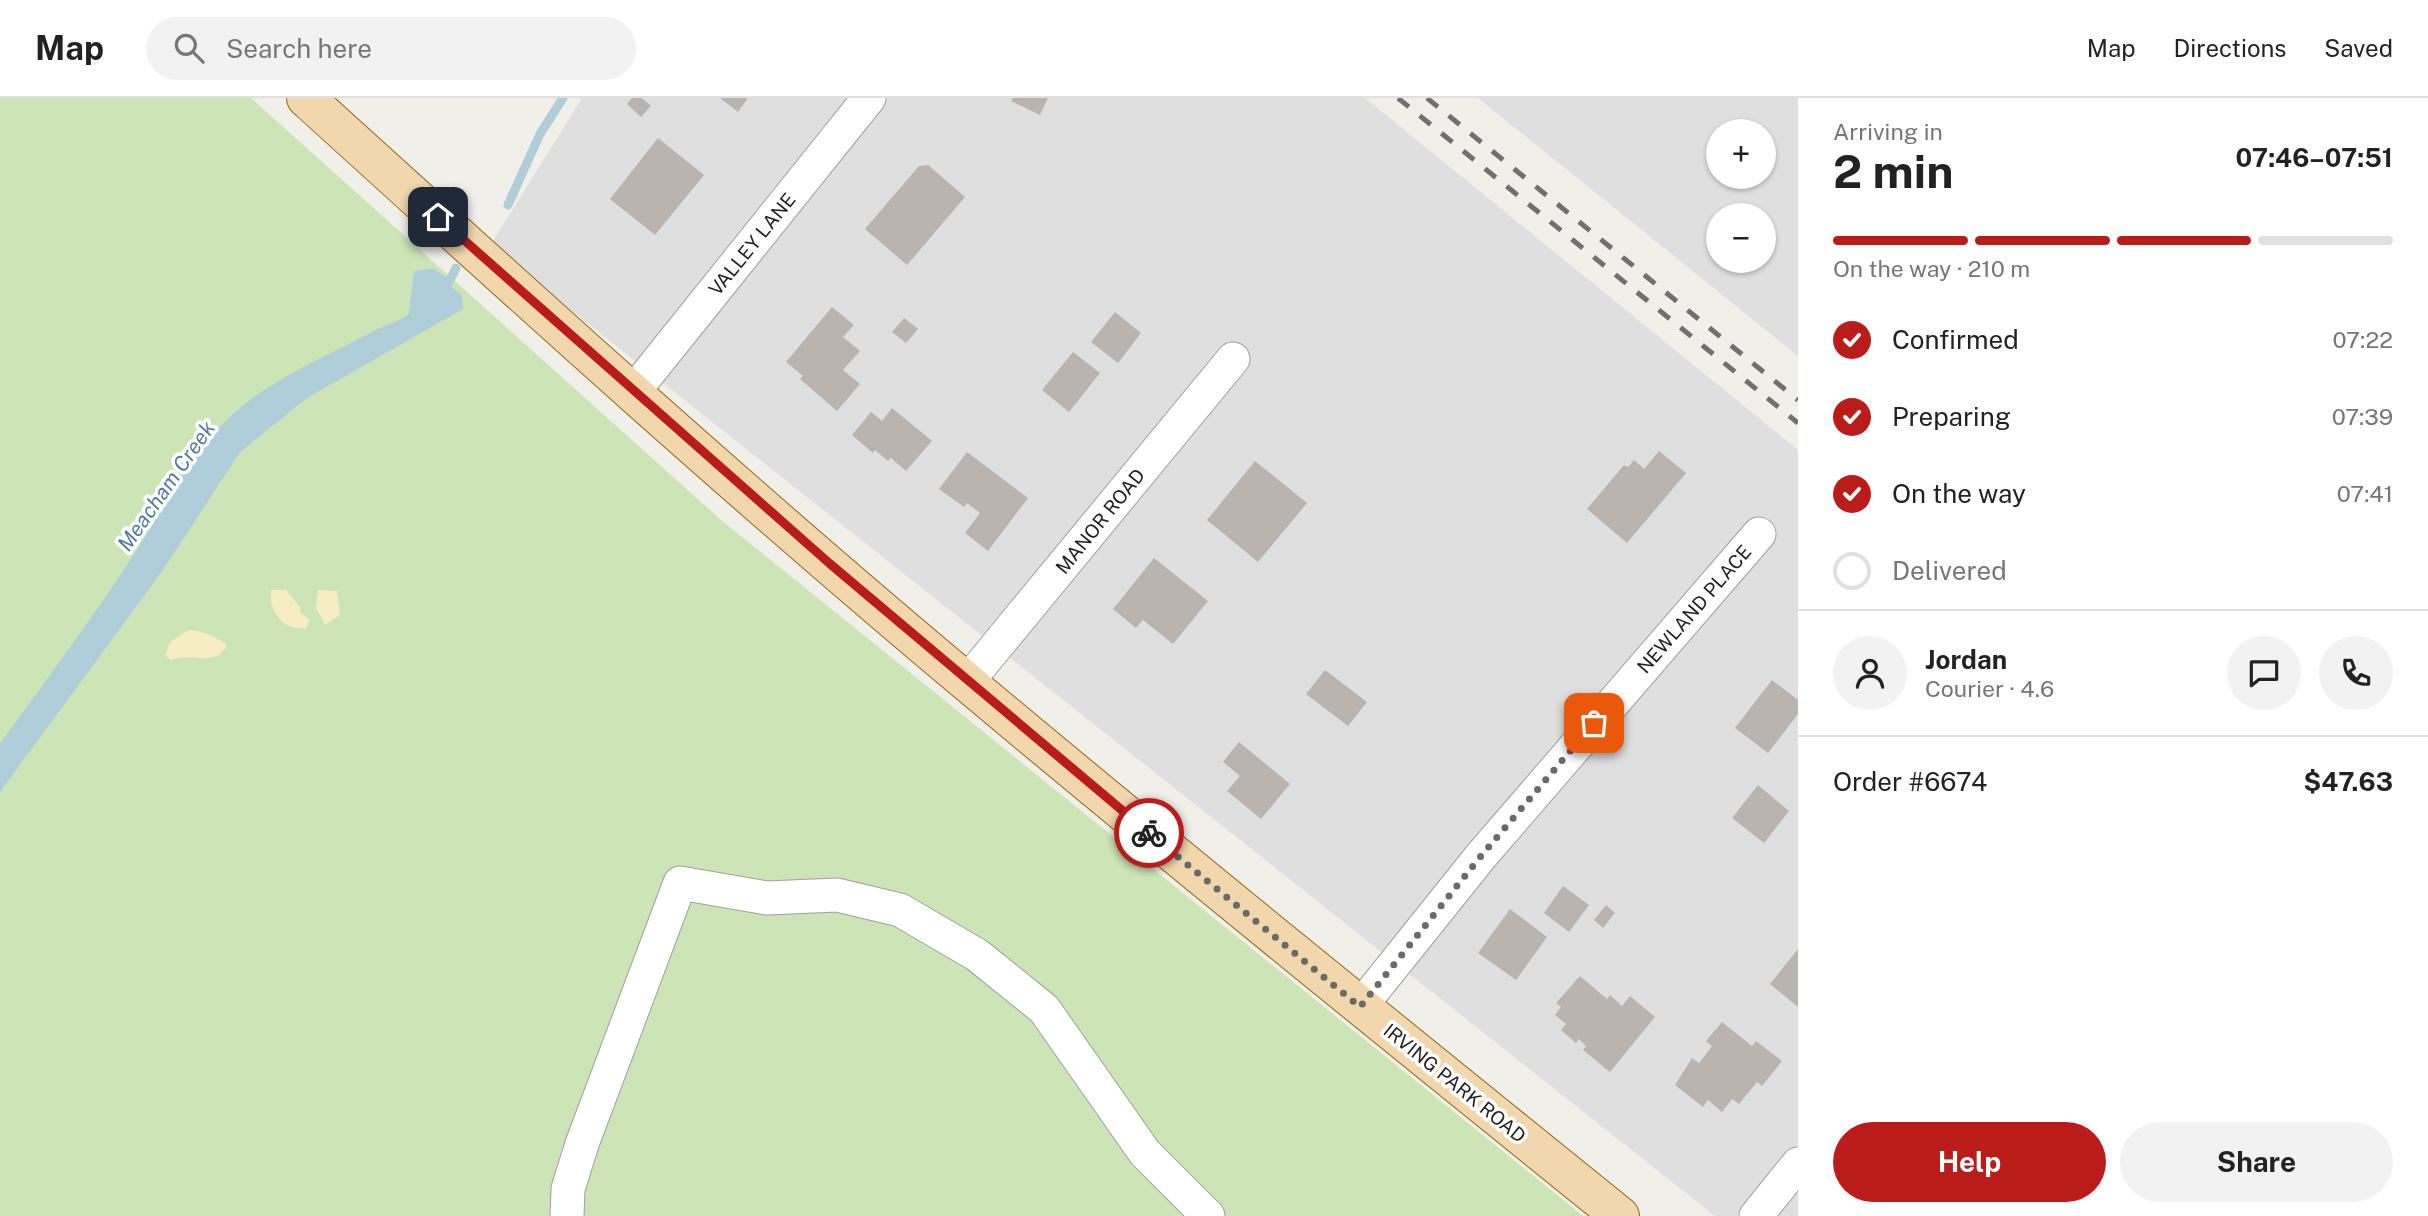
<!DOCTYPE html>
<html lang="en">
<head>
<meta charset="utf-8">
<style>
	:root { --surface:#fff; --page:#f2f2f2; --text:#222; --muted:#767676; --line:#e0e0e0; --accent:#ba1d19 }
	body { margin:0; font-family:"Public Sans",sans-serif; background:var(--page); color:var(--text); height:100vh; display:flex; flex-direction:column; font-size:26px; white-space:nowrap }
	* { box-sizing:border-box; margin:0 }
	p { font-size:23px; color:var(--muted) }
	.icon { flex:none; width:38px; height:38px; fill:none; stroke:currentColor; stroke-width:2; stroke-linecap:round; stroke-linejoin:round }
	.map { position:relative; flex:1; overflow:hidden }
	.panel { display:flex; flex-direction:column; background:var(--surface); width:630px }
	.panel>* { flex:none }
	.controls { position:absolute; left:1706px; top:21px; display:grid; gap:14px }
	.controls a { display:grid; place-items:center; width:70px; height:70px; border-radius:50%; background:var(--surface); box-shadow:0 2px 5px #0004; font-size:35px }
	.pin { position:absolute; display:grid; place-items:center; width:60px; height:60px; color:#fff; margin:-30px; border-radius:14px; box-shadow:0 4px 10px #0006 }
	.courier { position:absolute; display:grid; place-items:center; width:70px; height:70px; margin:-35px; border:5px solid #ba1d19; border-radius:50%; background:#fff; color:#222; box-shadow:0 2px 9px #0007 }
	.headline em { font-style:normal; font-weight:700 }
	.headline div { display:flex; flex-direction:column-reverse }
	.headline { display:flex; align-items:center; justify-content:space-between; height:119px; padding:0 35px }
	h1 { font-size:46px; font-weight:700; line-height:52px }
	.bar { display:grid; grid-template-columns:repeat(4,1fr); gap:10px 7px; align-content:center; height:84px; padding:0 35px }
	.bar i { height:9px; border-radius:5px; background:var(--line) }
	.bar .current { background:var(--accent) }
	.bar p { grid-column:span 4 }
	.line { display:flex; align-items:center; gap:18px; padding:0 35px; border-top:2px solid var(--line) }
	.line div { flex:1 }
	.round { display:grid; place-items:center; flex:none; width:74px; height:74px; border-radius:37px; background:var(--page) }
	ol { padding:0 35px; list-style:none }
	li { display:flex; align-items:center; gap:21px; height:77px }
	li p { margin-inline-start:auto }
	li .icon { padding:7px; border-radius:50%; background:var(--accent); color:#fff; stroke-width:4 }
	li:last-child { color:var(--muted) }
	li i { width:38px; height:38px; border:4px solid var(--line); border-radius:50% }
	.button { display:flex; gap:14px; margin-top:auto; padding:14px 35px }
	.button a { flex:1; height:80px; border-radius:42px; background:var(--accent); color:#fff; font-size:28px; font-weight:700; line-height:80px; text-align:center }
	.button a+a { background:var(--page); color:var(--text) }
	header { display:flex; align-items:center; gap:42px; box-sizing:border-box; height:98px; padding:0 35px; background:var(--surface); border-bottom:2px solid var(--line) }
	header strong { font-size:33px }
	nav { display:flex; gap:38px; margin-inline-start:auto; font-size:24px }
	.search { width:490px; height:63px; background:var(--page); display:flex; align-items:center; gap:18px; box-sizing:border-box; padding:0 24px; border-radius:38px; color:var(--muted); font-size:26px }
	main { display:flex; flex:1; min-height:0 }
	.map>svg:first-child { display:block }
</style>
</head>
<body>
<header>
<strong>Map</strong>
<div class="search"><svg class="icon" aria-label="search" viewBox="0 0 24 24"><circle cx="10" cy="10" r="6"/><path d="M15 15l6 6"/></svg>Search here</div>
<nav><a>Map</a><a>Directions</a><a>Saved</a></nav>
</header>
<main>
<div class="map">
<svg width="1798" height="1118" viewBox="0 0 1798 1118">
	<rect width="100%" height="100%" fill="#f1efea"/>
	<g fill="#e0dfdf" fill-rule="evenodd">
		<polygon points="582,0 1365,0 1798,352 1798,1118 1715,1118 490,148"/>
		<path d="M 1478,0 L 1798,0 L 1798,258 ZM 1718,33 L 1764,33 L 1764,79 L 1718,79 ZM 1718,117 L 1764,117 L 1764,163 L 1718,163 Z"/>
	</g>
	<polygon fill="#cce4b6" points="0,0 251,0 721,422 1583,1118 0,1118"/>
	<g fill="#f7edc2">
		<path d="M 271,492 L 286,492 L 300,509 L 300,514 L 310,522 L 306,530 C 284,534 268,513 271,492 Z"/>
		<polygon points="318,492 337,493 340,517 325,527 316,510"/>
		<path d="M 188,532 C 202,532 216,539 227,547 C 216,570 191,554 171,562 L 165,557 L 170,544 Z"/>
	</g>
	<polygon fill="#b0ced9" points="432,175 462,197 463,211 307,300 240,354 163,472 0,694 0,653 89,533 192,373 219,336 246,310 274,292 380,235 405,226 413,218 418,177"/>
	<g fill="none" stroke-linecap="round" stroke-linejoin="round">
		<g stroke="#b0ced9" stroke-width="9">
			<polyline points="508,107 540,36 563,0"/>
			<path d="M 0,653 C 46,590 93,528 135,463 C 170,411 197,349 247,310 C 283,281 335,259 376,237 C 389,230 402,228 413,218 L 418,177 L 432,175 L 448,186 L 456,170"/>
		</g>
	</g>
	<g fill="#bab4b0">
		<polygon points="632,0 642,0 651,8 641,19 627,6"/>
		<polygon points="720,0 748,0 738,14"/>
		<polygon points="1013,0 1048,0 1040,17 1011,3"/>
		<polygon points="658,40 704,77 655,137 610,101"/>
		<polygon points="928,67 965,99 907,167 865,131 919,68"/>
		<polygon points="832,209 854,227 843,239 860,253 843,272 860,286 837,313 800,281 803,278 786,264"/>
		<polygon points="1115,214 1141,235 1118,265 1091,244"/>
		<polygon points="904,220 918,231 906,245 892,234"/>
		<polygon points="1073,254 1100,275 1069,314 1042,292"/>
		<polygon points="892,310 932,343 906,373 891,360 888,363 875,352 873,355 852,337 871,314 882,323"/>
		<polygon points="1659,353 1686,375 1627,445 1587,411 1624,367 1628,369 1634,362 1644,371"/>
		<polygon points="967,354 1028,400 988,453 965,435 980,415 967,405 964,409 939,391"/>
		<polygon points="1255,363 1307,405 1258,464 1207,422"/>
		<polygon points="1154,460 1208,503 1173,546 1143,522 1136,530 1113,511"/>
		<polygon points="1325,572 1367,604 1348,628 1306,596"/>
		<polygon points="1772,582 1798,602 1798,616 1768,655 1735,630"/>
		<polygon points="1239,644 1290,686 1261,721 1227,693 1240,678 1223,664"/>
		<polygon points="1758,687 1789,713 1764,745 1732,720"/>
		<polygon points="1563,788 1589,807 1569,834 1544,815"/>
		<polygon points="1606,807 1615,815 1603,830 1594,822"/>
		<polygon points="1510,811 1547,839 1516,882 1478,855"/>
		<polygon points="1798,851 1798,909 1770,886"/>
		<polygon points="1580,878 1607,901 1610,897 1622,908 1630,898 1655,919 1610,974 1583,952 1586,948 1579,941 1576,945 1561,932 1566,926 1555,917 1561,909 1556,905"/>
		<polygon points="1722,924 1752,948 1756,943 1782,963 1762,988 1757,984 1739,1006 1732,1001 1722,1014 1708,1002 1703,1009 1675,987 1692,960 1699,965 1712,948 1706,943"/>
	</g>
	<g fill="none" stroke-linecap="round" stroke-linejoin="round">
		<g stroke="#9f9f9f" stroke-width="35">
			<g id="minor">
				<polyline points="634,293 869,0"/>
				<polyline points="967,584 1233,261"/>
				<polyline points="1360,909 1481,758 1759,436"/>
				<polyline points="567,1118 568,1091 582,1046 680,785 767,800 837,797 900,812 977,857 1044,911 1145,1055 1208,1118"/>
				<polyline points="1756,1118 1798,1066"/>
			</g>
		</g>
		<g stroke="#8c6713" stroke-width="40">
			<path id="major" d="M 306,0 C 524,198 743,397 969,586 C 1184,766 1402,942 1620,1118"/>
		</g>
		<use href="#minor" stroke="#fff" stroke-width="33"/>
		<use href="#major" stroke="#f1d6ae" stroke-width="38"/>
		<g stroke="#707070" stroke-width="5" stroke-dasharray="14 14" stroke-linecap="butt">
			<polyline points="1398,0 1798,325"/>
			<polyline points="1427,0 1798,302"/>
		</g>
	</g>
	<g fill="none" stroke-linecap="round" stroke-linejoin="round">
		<polyline stroke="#6a6a68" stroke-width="7" stroke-dasharray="0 12.6" points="1149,735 1360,909 1481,758 1594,625"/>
		<polyline stroke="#ba1d19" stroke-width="9" points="438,119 829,465 1149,735"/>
	</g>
	<g text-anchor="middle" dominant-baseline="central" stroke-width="7" stroke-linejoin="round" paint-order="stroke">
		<g font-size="19" fill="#222" stroke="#fff">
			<text transform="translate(752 146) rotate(-51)">VALLEY LANE</text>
			<text transform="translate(1100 423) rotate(-51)">MANOR ROAD</text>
			<text transform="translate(1694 511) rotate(-49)">NEWLAND PLACE</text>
			<text transform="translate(1455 985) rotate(39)">IRVING PARK ROAD</text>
		</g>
		<g font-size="21" font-style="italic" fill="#5579a0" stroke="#fff">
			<text transform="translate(166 388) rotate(-55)">Meacham Creek</text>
		</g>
	</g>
</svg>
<div class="controls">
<a>+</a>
<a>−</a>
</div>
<div class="pin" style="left:1594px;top:625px;background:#ea580c"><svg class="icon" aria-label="bag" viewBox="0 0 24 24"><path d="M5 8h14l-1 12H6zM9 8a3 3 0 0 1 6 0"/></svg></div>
<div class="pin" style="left:438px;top:119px;background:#1f2937"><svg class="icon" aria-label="home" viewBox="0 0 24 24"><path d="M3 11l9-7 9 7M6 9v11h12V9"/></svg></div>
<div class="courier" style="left:1149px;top:735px"><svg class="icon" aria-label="bike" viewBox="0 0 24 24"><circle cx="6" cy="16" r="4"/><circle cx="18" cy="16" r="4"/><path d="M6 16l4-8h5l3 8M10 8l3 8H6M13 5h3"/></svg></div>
</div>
<section class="panel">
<div class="headline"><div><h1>2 min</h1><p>Arriving in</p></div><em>07:46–07:51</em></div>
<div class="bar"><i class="current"></i><i class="current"></i><i class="current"></i><i></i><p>On the way · 210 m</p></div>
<ol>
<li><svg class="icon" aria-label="check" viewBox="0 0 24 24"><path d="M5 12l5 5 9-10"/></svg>Confirmed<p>07:22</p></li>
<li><svg class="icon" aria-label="check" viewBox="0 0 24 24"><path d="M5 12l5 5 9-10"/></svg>Preparing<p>07:39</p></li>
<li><svg class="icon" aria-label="check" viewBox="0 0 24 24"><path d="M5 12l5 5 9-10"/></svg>On the way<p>07:41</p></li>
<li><i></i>Delivered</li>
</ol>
<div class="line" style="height:126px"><a class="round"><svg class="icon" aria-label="person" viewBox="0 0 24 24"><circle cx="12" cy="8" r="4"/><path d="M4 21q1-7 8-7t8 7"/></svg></a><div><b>Jordan</b><p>Courier · 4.6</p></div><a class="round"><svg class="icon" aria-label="chat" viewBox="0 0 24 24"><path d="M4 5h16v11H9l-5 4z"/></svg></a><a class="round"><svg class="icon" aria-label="phone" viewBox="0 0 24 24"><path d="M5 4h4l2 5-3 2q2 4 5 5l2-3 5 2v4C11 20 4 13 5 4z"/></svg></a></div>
<div class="line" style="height:91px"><div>Order #6674</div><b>$47.63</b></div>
<div class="button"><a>Help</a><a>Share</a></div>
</section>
</main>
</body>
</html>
